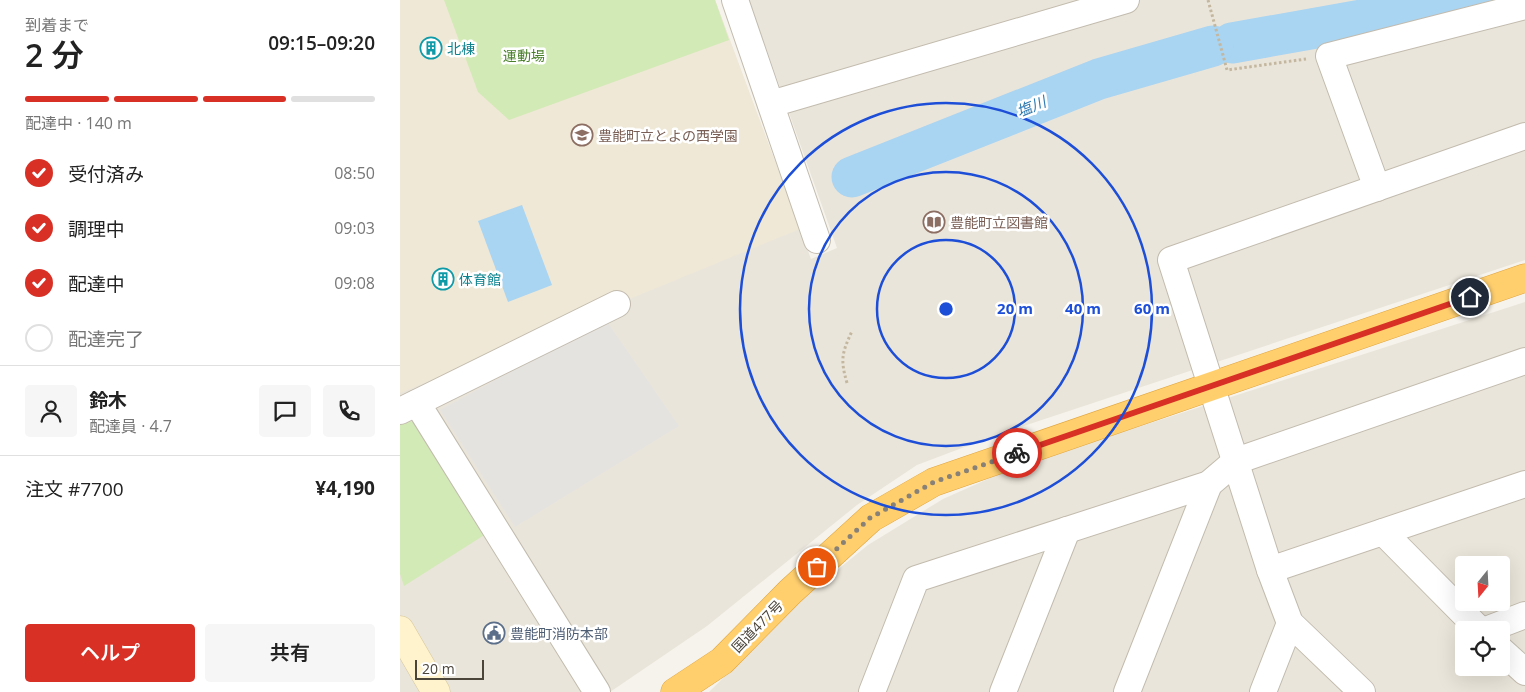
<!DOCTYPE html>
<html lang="ja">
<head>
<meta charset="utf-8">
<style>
	:root { --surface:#fff; --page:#f6f6f6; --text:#222; --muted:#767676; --line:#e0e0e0; --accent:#d93025 }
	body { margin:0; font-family:"Open Sans","Noto Sans JP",sans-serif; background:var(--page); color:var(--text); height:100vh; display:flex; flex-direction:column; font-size:19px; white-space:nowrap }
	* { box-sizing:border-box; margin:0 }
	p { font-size:16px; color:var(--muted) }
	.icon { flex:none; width:28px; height:28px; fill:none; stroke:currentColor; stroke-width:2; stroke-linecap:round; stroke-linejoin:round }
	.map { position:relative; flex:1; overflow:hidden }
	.sheet { display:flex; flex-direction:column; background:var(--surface); width:400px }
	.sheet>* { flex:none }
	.needle { width:32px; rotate:198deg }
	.fabs { position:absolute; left:1055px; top:556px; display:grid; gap:10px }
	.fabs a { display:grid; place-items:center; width:55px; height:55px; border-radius:5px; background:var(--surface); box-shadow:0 5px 20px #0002; font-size:25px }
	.scale { position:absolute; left:15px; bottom:12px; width:69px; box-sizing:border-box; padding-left:5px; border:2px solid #4b4439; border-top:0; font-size:14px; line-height:18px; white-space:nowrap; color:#4b4439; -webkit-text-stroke:4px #fff; paint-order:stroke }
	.pin { position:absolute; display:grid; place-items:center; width:42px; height:42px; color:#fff; margin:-21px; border:2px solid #fff; border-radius:50%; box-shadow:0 1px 5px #0007 }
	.courier { position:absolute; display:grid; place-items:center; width:50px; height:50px; margin:-25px; border:4px solid #d93025; border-radius:50%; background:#fff; color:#222; box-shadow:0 1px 6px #0007 }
	.head em { font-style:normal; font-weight:600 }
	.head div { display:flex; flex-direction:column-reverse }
	.head { display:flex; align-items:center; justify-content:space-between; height:85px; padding:0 25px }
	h1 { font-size:32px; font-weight:600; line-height:38px }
	.bar { display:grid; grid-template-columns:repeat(4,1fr); gap:8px 5px; align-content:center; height:60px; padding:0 25px }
	.bar i { height:6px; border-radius:4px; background:var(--line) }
	.bar .active { background:var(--accent) }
	.bar p { grid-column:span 4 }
	.line { display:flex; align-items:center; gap:12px; padding:0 25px; border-top:1px solid var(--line) }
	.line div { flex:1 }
	.round { display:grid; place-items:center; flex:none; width:52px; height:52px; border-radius:5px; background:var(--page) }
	ol { padding:0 25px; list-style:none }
	li { display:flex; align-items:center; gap:15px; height:55px }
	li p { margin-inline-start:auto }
	li .icon { padding:5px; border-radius:50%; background:var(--accent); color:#fff; stroke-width:4 }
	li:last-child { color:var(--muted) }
	li i { width:28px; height:28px; border:2px solid var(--line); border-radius:50% }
	.primary-button { display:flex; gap:10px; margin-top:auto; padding:10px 25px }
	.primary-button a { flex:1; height:58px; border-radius:5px; background:var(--accent); color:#fff; font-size:20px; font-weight:600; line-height:58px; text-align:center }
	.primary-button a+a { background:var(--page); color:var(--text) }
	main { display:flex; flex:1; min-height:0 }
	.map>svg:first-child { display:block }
</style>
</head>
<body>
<main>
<section class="sheet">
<div class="head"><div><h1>2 分</h1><p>到着まで</p></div><em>09:15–09:20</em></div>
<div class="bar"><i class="active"></i><i class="active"></i><i class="active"></i><i></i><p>配達中 · 140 m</p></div>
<ol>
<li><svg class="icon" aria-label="check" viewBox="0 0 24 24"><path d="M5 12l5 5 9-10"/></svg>受付済み<p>08:50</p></li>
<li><svg class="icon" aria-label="check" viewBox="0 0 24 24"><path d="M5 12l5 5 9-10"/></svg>調理中<p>09:03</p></li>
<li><svg class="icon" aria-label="check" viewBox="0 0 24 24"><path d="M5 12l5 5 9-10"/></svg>配達中<p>09:08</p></li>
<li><i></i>配達完了</li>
</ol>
<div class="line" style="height:90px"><a class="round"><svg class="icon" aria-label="person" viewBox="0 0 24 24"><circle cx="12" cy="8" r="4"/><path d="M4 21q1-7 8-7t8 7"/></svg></a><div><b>鈴木</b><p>配達員 · 4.7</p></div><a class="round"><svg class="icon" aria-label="chat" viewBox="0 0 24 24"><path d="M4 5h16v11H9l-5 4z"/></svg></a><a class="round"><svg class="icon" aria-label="phone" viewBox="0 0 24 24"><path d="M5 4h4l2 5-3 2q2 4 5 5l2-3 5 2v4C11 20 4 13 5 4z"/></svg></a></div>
<div class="line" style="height:65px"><div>注文 #7700</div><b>¥4,190</b></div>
<div class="primary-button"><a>ヘルプ</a><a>共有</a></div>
</section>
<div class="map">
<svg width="1125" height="692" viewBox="0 0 1125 692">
	<rect width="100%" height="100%" fill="#f6f3ec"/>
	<g fill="#eae5da" fill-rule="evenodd">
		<polygon points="0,0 315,0 411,259 437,248 349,0 1125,0 1125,260 599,434 517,465 457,505 307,626 210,692 0,692"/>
		<path d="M 1125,302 L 1125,692 L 309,692 L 410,592 L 468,545 L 543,499 L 606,471 L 701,439 ZM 1064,565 L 1101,565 L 1101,602 L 1064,602 ZM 1064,630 L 1101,630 L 1101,668 L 1064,668 Z"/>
	</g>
	<polygon fill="#efe8d6" points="0,0 315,0 400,229 0,393"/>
	<g fill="#d2eab5">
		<polygon points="44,0 315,0 329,40 109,120 78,92"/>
		<polygon points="10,421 25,427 89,532 4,586 0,574 0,425"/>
	</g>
	<polygon fill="#e5e3e0" points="206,320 279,426 115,527 40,410"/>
	<polygon fill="#a9d4f2" points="122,205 152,285 108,302 78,221"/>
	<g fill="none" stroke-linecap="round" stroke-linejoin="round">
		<g stroke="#a9d4f2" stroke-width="41">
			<polyline points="832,43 1074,0"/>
			<polyline points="452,177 699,79 813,46"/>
		</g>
		<g stroke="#c2bbae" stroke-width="28">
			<g id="street">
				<polyline points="335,0 417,240"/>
				<polyline points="371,104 726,0"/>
				<polyline points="977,188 929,56 1125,6"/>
				<polyline points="17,403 197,692"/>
				<polyline points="0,411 217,304"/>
				<polyline points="983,532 1080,630"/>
				<polyline points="870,570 1125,484"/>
				<polyline points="1086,630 1125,615"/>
				<polyline points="1101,650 1125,672"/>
				<polyline points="472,692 516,579 809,484 836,461 1125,361"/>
				<polyline points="603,692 667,530"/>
				<polyline points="727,692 809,484"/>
				<polyline points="863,692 890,623"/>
				<polyline points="962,692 890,623 870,570 771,260 1125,136"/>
			</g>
		</g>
		<g stroke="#d6c79b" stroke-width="29">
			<polyline id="secondary" points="0,630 36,692"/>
		</g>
		<g stroke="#e0a43c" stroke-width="29">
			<polyline id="highway" points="275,692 322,661 390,592 471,518 534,482 1125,278"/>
		</g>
		<g stroke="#c4b79f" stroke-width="3" stroke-dasharray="2.5 2.5" stroke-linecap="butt">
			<polyline points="808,0 827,70 906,59"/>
			<path d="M 447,383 C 440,359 442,353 452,331"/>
		</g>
		<use href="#street" stroke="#fff" stroke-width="26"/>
		<use href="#secondary" stroke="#fff3cd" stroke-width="28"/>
		<use href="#highway" stroke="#ffcf6e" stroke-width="28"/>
	</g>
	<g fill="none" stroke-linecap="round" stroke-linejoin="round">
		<polyline stroke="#878178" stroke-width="5" stroke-dasharray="0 9" points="417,567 470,518 534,482 617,453"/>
		<polyline stroke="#d93025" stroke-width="6" points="617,453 1070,297"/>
	</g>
	<g fill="none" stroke="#1d4ed8" stroke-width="2.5">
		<circle cx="546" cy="309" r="69"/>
		<circle cx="546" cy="309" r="137"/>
		<circle cx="546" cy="309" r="206"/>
	</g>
	<defs>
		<g id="building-ring" transform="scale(1.125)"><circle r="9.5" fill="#fff" stroke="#0f9aa8" stroke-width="1.5"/><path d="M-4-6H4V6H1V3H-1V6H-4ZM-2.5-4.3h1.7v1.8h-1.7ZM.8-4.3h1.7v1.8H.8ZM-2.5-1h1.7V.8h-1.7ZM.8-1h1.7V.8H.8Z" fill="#0f9aa8"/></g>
		<g id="school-ring" transform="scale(1.125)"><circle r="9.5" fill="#fff" stroke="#8d6e63" stroke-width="1.5"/><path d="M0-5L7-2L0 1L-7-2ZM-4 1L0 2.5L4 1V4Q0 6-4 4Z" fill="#8d6e63"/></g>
		<g id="library-ring" transform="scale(1.125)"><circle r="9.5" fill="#fff" stroke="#8d6e63" stroke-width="1.5"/><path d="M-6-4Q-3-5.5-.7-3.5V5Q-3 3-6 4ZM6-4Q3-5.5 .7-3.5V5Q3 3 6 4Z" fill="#8d6e63"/></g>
		<g id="civic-ring" transform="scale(1.125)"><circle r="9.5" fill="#fff" stroke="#5c6f8a" stroke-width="1.5"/><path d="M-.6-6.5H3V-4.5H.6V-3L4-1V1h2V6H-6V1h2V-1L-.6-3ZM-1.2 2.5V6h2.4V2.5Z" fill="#5c6f8a"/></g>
	</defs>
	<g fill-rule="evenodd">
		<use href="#building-ring" x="31" y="48"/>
		<use href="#school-ring" x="182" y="135"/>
		<use href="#library-ring" x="534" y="222"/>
		<use href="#building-ring" x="43" y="279"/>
		<use href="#civic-ring" x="94" y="633"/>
	</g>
	<g text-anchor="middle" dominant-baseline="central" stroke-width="5" stroke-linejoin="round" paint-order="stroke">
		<g font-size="14" fill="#0d838f" stroke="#fff" text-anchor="start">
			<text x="47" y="48">北棟</text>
			<text x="59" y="279">体育館</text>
		</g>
		<g font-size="14" fill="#4a7f2a" stroke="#fff">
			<text x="124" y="55">運動場</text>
		</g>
		<g font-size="14" fill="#785e54" stroke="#fff" text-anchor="start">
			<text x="198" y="135">豊能町立とよの西学園</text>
			<text x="550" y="222">豊能町立図書館</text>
		</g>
		<g font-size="14" fill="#4b4439" stroke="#fff">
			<text transform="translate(357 626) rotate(-46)">国道477号</text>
		</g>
		<g font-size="14" fill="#4e5e75" stroke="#fff" text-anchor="start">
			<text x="110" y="633">豊能町消防本部</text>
		</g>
		<g font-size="15" font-style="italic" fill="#2e7ab2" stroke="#fff">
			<text transform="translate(631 106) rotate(-22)">塩川</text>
		</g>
	</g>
	<circle cx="546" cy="309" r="8" fill="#1d4ed8" stroke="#fff" stroke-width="2.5"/>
	<g font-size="15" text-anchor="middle" font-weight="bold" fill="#1d4ed8" stroke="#fff" stroke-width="5" stroke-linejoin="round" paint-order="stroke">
		<text x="615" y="314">20 m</text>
		<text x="683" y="314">40 m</text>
		<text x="752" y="314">60 m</text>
	</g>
</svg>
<div class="fabs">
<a><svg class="needle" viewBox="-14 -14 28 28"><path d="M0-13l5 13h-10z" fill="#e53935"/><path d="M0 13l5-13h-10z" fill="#767676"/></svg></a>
<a><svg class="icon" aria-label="locate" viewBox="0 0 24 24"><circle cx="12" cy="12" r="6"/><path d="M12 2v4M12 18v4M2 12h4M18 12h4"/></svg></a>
</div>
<div class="scale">20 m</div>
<div class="pin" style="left:417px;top:567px;background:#ea580c"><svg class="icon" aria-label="bag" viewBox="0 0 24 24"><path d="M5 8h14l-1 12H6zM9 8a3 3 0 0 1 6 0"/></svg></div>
<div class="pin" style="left:1070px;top:297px;background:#1f2937"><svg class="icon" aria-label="home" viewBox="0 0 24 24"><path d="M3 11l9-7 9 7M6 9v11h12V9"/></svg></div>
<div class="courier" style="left:617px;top:453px"><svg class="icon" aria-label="bike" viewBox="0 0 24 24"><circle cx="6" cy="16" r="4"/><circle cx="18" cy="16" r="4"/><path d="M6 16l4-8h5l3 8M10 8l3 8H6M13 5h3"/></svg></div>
</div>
</main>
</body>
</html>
